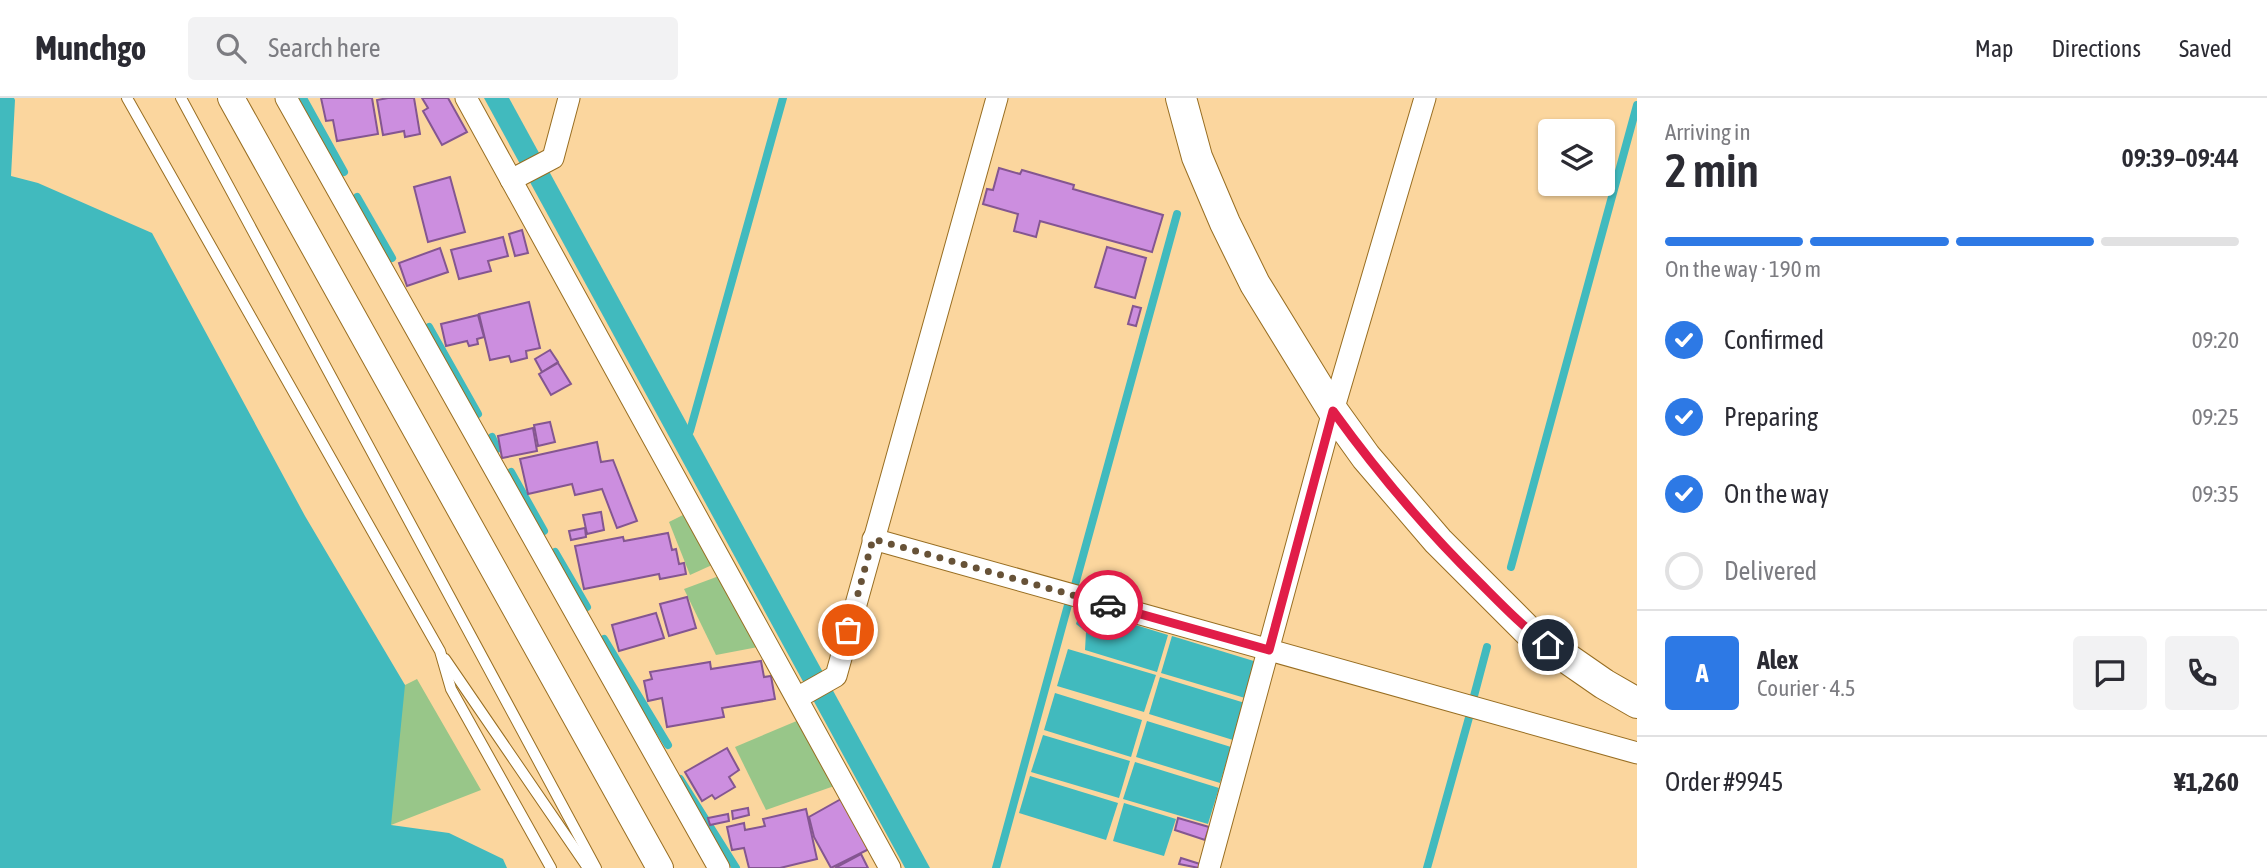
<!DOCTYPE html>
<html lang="en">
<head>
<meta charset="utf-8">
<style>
	:root { --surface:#fff; --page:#f2f2f3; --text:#2b2b33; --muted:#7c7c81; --line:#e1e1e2; --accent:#2d79e5 }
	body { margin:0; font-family:"Asap Condensed",sans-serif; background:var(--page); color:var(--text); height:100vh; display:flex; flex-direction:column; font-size:26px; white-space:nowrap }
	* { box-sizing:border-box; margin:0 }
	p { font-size:23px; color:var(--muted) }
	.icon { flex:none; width:38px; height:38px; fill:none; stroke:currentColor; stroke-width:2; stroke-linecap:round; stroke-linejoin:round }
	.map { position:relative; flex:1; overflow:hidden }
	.drawer { display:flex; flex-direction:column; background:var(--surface); width:630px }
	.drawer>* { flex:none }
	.buttons { position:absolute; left:1538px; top:21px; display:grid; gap:14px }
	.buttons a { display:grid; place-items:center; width:77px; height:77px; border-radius:7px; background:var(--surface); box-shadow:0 2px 5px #0004; font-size:35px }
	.pin { position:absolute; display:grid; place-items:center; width:60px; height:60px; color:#fff; margin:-30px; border:4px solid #fff; border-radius:50%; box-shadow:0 2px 7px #0007 }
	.courier { position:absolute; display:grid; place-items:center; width:70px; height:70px; margin:-35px; border:5px solid #e11d48; border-radius:50%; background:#fff; color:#222; box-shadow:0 2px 9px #0007 }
	.head em { font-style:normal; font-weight:600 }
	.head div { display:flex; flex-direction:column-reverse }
	.head { display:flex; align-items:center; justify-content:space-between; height:119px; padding:0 28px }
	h1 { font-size:46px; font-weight:600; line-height:52px }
	.bar { display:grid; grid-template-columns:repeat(4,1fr); gap:10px 7px; align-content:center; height:84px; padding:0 28px }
	.bar i { height:9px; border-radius:5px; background:var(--line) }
	.bar .on { background:var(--accent) }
	.bar p { grid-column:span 4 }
	.line { display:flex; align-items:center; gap:18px; padding:0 28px; border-top:2px solid var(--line) }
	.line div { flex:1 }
	.round { display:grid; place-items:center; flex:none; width:74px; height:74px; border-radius:7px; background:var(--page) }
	ol { padding:0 28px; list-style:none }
	li { display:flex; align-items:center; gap:21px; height:77px }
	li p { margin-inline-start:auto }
	li .icon { padding:7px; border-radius:50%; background:var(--accent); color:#fff; stroke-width:4 }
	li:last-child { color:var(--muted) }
	li i { width:38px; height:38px; border:4px solid var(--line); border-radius:50% }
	header { display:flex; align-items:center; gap:42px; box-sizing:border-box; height:98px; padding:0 35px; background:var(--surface); border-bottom:2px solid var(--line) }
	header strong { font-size:33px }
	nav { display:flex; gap:38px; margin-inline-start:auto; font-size:24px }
	.search { width:490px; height:63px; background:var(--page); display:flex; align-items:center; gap:18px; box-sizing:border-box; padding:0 24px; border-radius:7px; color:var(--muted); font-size:26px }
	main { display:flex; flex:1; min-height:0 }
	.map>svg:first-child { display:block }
</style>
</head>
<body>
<header>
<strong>Munchgo</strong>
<div class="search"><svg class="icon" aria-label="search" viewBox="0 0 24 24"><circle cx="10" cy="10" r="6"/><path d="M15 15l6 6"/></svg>Search here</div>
<nav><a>Map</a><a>Directions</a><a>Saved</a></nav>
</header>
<main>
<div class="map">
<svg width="1637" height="770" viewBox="0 0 1637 770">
	<rect width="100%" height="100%" fill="#fbd69e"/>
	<g fill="#98c689">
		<polygon points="683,417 712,467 690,477 669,424"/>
		<polygon points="226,435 405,587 417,581 481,692 391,727"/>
		<polygon points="719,478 758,549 716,557 684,491"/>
		<polygon points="799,622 837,687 766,712 735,649"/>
	</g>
	<g fill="#41babe">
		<polygon points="0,0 14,0 15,2 11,78 38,85 152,135 305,418 405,587 391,727 449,735 503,761 507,770 0,770"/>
		<polygon points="484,0 509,0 930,770 905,770"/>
		<polygon points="1081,510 1168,537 1157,574 1085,552 1086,534 1076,526"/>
		<polygon points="1172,538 1257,564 1245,600 1161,575"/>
		<polygon points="1068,551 1156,577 1144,614 1057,588"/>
		<polygon points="1160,579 1245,605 1233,642 1149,616"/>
		<polygon points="1055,595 1142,622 1131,659 1044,632"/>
		<polygon points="1147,623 1231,649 1220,685 1136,659"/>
		<polygon points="1043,637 1130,663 1119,700 1031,674"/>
		<polygon points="1135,664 1219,690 1208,726 1123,701"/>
		<polygon points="1030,678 1118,705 1106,742 1019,715"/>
		<polygon points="1124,705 1176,721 1164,758 1113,743"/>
	</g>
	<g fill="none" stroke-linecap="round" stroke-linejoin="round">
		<g stroke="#41babe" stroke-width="8">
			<polyline points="303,0 344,74"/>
			<polyline points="357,99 392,160"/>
			<polyline points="429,229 478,316"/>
			<polyline points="690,333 783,0"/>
			<polyline points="492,339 497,351"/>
			<polyline points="511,374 544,433"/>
			<polyline points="555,454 587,509"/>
			<polyline points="1511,469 1637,7"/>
			<polyline points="1075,487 1177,116"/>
			<polyline points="604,541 668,647"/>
			<polyline points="1474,598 1487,549"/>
			<polyline points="680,681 736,770"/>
			<polyline points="996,770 1068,507"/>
			<polyline points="1427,770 1470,616"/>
		</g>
	</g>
	<g fill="#cc8edf" stroke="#845691" stroke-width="2">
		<polygon points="321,0 372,0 378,36 337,43 333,22 326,23"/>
		<polygon points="388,0 414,0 420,36 405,39 404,33 383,37 377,2"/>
		<polygon points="422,0 448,0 467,34 442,47 423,13 428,10"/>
		<polygon points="999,70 1020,76 1022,72 1074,87 1073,91 1163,117 1152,154 1040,123 1036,139 1014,133 1018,116 983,106 987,91 993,92"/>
		<polygon points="450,79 465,134 428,144 414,89"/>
		<polygon points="522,132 528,155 515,158 509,136"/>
		<polygon points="503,139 508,158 488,163 491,173 459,181 451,152"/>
		<polygon points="1107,149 1146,160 1135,200 1095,189"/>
		<polygon points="440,150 448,174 407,188 399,165"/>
		<polygon points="529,204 540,250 526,253 527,260 511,264 509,258 490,262 479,216"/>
		<polygon points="1133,208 1141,210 1136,228 1128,226"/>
		<polygon points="478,217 484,239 477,241 478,246 469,248 467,243 446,248 441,226"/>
		<polygon points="550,252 558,264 542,274 535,261"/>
		<polygon points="558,265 571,286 551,297 539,276"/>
		<polygon points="550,324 555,344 538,348 534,327"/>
		<polygon points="533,330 537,353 502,360 498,338"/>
		<polygon points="597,344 601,364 613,362 637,423 617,430 602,391 575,397 572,386 528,396 520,361"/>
		<polygon points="601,414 604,432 587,436 583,417"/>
		<polygon points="585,430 586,439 571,442 569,433"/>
		<polygon points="668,435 672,452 676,451 679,466 684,465 686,476 660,481 659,476 584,491 575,448 623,439 624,443"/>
		<polygon points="687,499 696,530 669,538 660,506"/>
		<polygon points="656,515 664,540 619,553 612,527"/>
		<polygon points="761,563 764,579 771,578 775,601 722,610 724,619 667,629 662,600 648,603 644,583 652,581 650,574 710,564 711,571"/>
		<polygon points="727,650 739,672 729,679 735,689 715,701 712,697 702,703 685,674"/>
		<polygon points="841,701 869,751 831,770 814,739 809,719"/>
		<polygon points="748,710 749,717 733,721 732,713"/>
		<polygon points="806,711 817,761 780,770 749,770 744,750 732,752 727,729 744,725 745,732 765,728 763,721"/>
		<polygon points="728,716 729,723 710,727 708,720"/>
		<polygon points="1178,720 1209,729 1205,742 1175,732"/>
		<polygon points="861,756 868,770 835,770"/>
		<polygon points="1181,760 1200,766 1199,770 1179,766"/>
	</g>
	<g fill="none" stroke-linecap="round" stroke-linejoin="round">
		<g stroke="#986e22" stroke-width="12">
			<g id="service">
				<polyline points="127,0 440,553 451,591 551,770"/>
				<polyline points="181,0 596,770"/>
				<polyline points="445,561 588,770"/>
			</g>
		</g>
		<g stroke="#986e22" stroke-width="23">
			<g id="minor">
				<polyline points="286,0 719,770"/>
				<polyline points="466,0 890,770"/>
				<polyline points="511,82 553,60 569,0"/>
				<polyline points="873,441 1637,655"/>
				<polyline points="797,600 836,578 997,0"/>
				<polyline points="1209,770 1333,313 1425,0"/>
			</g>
		</g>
		<g stroke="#986e22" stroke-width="28">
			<polyline id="tertiary" points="231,0 660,770"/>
		</g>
		<g stroke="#986e22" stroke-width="32">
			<polyline id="secondary" points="1181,0 1197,59 1225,125 1255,186 1333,313 1366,359 1438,443 1529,534 1604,586 1637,605"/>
		</g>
		<use href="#service" stroke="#fff" stroke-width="10"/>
		<use href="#minor" stroke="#fff" stroke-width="21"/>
		<use href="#tertiary" stroke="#fff" stroke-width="26"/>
		<use href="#secondary" stroke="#fff" stroke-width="30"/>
	</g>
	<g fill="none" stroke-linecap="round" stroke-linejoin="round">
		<polyline stroke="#675237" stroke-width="7" stroke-dasharray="0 12.6" points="848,532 873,441 1108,507"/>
		<path stroke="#e11d48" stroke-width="9" d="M 1108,507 L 1269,552 L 1333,313 C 1377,374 1426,432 1480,485 C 1502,507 1523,529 1548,547"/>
	</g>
</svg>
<div class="buttons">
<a><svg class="icon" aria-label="layers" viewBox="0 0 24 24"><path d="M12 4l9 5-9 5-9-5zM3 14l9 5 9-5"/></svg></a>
</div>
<div class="pin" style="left:848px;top:532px;background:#ea580c"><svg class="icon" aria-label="bag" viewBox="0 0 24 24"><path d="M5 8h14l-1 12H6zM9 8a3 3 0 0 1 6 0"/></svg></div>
<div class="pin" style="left:1548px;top:547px;background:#1f2937"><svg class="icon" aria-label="home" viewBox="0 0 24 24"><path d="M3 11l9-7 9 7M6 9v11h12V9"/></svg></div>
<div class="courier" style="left:1108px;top:507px"><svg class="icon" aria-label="car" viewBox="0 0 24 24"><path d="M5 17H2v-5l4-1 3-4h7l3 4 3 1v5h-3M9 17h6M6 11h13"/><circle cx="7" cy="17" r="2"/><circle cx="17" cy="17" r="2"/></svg></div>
</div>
<section class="drawer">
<div class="head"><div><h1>2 min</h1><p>Arriving in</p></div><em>09:39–09:44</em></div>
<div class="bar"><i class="on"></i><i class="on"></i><i class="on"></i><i></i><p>On the way · 190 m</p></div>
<ol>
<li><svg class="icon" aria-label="check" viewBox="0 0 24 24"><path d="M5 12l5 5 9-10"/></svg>Confirmed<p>09:20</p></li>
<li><svg class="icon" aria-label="check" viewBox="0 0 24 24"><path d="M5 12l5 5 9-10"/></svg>Preparing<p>09:25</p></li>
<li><svg class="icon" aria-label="check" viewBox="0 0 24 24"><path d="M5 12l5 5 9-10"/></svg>On the way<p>09:35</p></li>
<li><i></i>Delivered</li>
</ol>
<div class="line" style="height:126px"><b class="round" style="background:var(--accent);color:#fff">A</b><div><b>Alex</b><p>Courier · 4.5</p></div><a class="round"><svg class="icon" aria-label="chat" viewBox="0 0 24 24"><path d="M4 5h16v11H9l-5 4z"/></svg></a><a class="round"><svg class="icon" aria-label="phone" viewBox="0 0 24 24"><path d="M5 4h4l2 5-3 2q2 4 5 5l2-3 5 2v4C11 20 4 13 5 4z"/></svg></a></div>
<div class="line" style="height:91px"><div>Order #9945</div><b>¥1,260</b></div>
</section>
</main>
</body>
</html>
